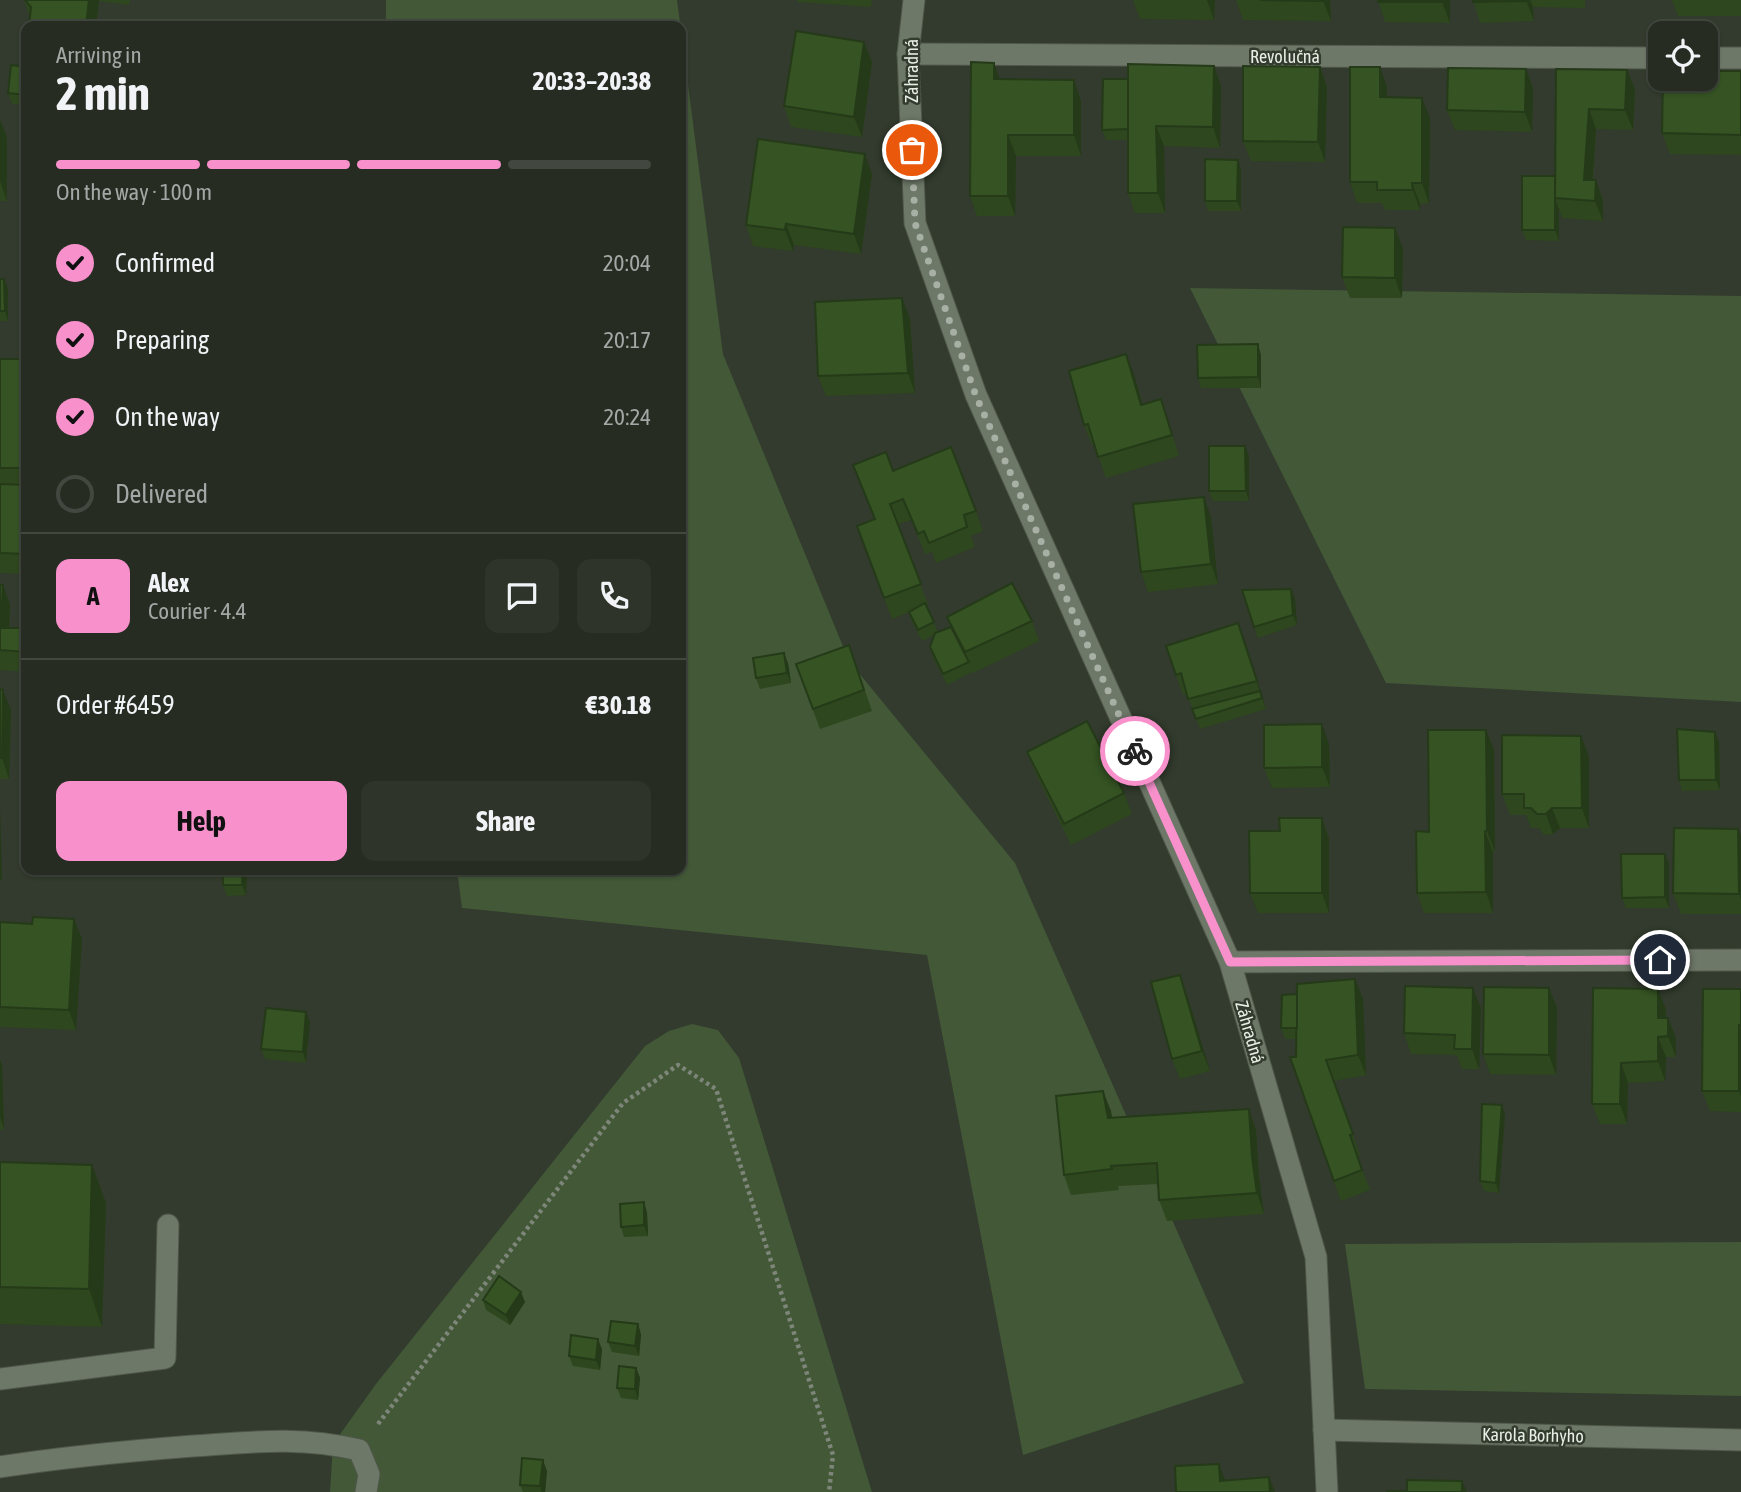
<!DOCTYPE html>
<html lang="en">
<head>
<meta charset="utf-8">
<style>
	:root { --surface:#262c22; --page:#2e342a; --text:#f1f3f6; --muted:#a4a7a5; --line:#424840; --accent:#f890cc }
	body { margin:0; font-family:"Asap Condensed",sans-serif; background:var(--page); color:var(--text); height:100vh; display:flex; flex-direction:column; font-size:26px; white-space:nowrap }
	* { box-sizing:border-box; margin:0 }
	p { font-size:23px; color:var(--muted) }
	.icon { flex:none; width:38px; height:38px; fill:none; stroke:currentColor; stroke-width:2; stroke-linecap:round; stroke-linejoin:round }
	.map { position:relative; flex:1; overflow:hidden }
	.drawer { position:absolute; left:21px; top:21px; width:665px; height:854px; display:flex; flex-direction:column; background:var(--surface); border-radius:14px; box-shadow:0 2px 5px #0004,0 0 0 2px var(--line) }
	.drawer>* { flex:none }
	.fabs { position:absolute; left:1648px; top:21px; display:grid; gap:14px }
	.fabs a { display:grid; place-items:center; width:70px; height:70px; border-radius:14px; background:var(--surface); box-shadow:0 2px 5px #0004,0 0 0 2px var(--line); font-size:35px }
	.pin { position:absolute; display:grid; place-items:center; width:60px; height:60px; color:#fff; margin:-30px; border:4px solid #fff; border-radius:50%; box-shadow:0 2px 7px #0007 }
	.courier { position:absolute; display:grid; place-items:center; width:70px; height:70px; margin:-35px; border:5px solid #f890cc; border-radius:50%; background:#fff; color:#222; box-shadow:0 2px 9px #0007 }
	.head em { font-style:normal; font-weight:700 }
	.head div { display:flex; flex-direction:column-reverse }
	.head { display:flex; align-items:center; justify-content:space-between; height:119px; padding:0 35px }
	h1 { font-size:46px; font-weight:700; line-height:52px }
	.bar { display:grid; grid-template-columns:repeat(4,1fr); gap:10px 7px; align-content:center; height:84px; padding:0 35px }
	.bar i { height:9px; border-radius:5px; background:var(--line) }
	.bar .on { background:var(--accent) }
	.bar p { grid-column:span 4 }
	.line { display:flex; align-items:center; gap:18px; padding:0 35px; border-top:2px solid var(--line) }
	.line div { flex:1 }
	.round { display:grid; place-items:center; flex:none; width:74px; height:74px; border-radius:14px; background:var(--page) }
	ol { padding:0 35px; list-style:none }
	li { display:flex; align-items:center; gap:21px; height:77px }
	li p { margin-inline-start:auto }
	li .icon { padding:7px; border-radius:50%; background:var(--accent); color:#111; stroke-width:4 }
	li:last-child { color:var(--muted) }
	li i { width:38px; height:38px; border:4px solid var(--line); border-radius:50% }
	.primary-button { display:flex; gap:14px; margin-top:auto; padding:14px 35px }
	.primary-button a { flex:1; height:80px; border-radius:14px; background:var(--accent); color:#111; font-size:28px; font-weight:700; line-height:80px; text-align:center }
	.primary-button a+a { background:var(--page); color:var(--text) }
	.map>svg:first-child { display:block }
</style>
</head>
<body>
<div class="map">
<svg width="1741" height="1492" viewBox="0 0 1741 1492">
	<rect width="100%" height="100%" fill="#323b2d"/>
	<g fill="#425837">
		<polygon points="386,0 677,0 723,354 849,661 1015,863 1244,1383 1023,1455 927,955 462,908 457,870 681,870 681,26 386,26"/>
		<polygon points="1190,288 1741,296 1741,702 1386,683"/>
		<polygon points="692,1024 718,1030 739,1058 872,1492 330,1492 333,1444 376,1384 645,1046 669,1031"/>
		<polygon points="1741,1242 1741,1396 1365,1389 1345,1244"/>
	</g>
	<g fill="none" stroke-linecap="round" stroke-linejoin="round">
		<g stroke="#50574b" stroke-width="23">
			<g id="lane">
				<polyline points="0,1379 165,1358 168,1225"/>
				<path d="M 0,1467 C 64,1457 128,1451 193,1446 C 253,1442 299,1436 359,1450 L 369,1474 L 366,1492"/>
			</g>
		</g>
		<g stroke="#50574b" stroke-width="23">
			<g id="street">
				<polyline points="914,0 908,54 915,223 976,395 1230,962 1316,1257 1327,1492"/>
				<polyline points="908,54 1661,58"/>
				<polyline points="1706,58 1741,58"/>
				<polyline points="1230,962 1741,960"/>
				<polyline points="1324,1430 1741,1440"/>
			</g>
		</g>
		<polyline stroke="#7e867a" stroke-width="4.5" stroke-dasharray="3.5 3.5" stroke-linecap="butt" points="378,1424 623,1103 678,1065 716,1089 833,1455 829,1492"/>
		<use href="#lane" stroke="#6e7868" stroke-width="21"/>
		<use href="#street" stroke="#6e7868" stroke-width="21"/>
	</g>
	<g fill="#2e471e">
		<polygon points="24,0 130,0 129,5 99,1 96,26 29,26 30,17"/>
		<polygon points="797,0 872,0 871,7 798,2"/>
		<polygon points="1133,0 1215,0 1214,20 1140,19"/>
		<polygon points="1236,0 1330,0 1331,21 1243,20"/>
		<polygon points="1378,0 1450,0 1450,23 1385,22"/>
		<polygon points="1473,0 1585,0 1585,8 1533,7 1534,21 1480,23"/>
		<polygon points="1672,0 1741,0 1741,16 1678,16"/>
		<polygon points="864,42 872,62 862,137 791,127 784,106"/>
		<polygon points="1214,66 1221,86 1220,148 1164,146 1165,213 1135,213 1128,193 1128,140 1106,140 1102,130 1128,79"/>
		<polygon points="26,67 26,105 12,104 8,93"/>
		<polygon points="1320,67 1327,87 1325,162 1251,161 1243,141"/>
		<polygon points="1526,69 1533,89 1532,132 1455,130 1447,110"/>
		<polygon points="1556,69 1627,70 1635,90 1633,130 1596,129 1593,180 1596,180 1603,201 1603,221 1562,218 1559,209 1559,241 1526,240 1522,230 1555,176"/>
		<polygon points="1741,71 1741,155 1670,154 1662,133"/>
		<polygon points="1000,79 1074,80 1081,101 1081,156 1016,156 1015,216 977,216 970,196"/>
		<polygon points="1387,87 1387,98 1430,118 1429,203 1420,204 1420,210 1385,210 1382,203 1357,203 1350,182"/>
		<polygon points="0,120 7,138 7,201 0,201"/>
		<polygon points="1241,170 1241,211 1208,211 1205,201"/>
		<polygon points="872,174 861,254 794,245 793,251 753,246 746,225"/>
		<polygon points="1403,248 1402,298 1350,298 1342,277"/>
		<polygon points="0,279 8,289 8,321 0,321"/>
		<polygon points="902,298 910,319 915,393 826,396 818,376"/>
		<polygon points="1261,355 1261,388 1201,388 1198,378"/>
		<polygon points="0,359 26,359 26,574 0,573"/>
		<polygon points="1134,374 1143,405 1168,420 1179,456 1106,478 1094,444 1092,445 1084,425"/>
		<polygon points="1245,446 1249,456 1249,501 1213,501 1209,491"/>
		<polygon points="853,465 893,471 976,511 983,531 971,536 975,547 936,563 932,552 925,554 911,520 898,524 928,605 926,606 938,632 951,627 947,617 1032,621 1039,641 973,673 972,672 947,685 933,658 930,647 934,635 922,641 912,622 909,612 892,619 857,526 874,519"/>
		<polygon points="1211,517 1218,584 1148,592 1141,572"/>
		<polygon points="0,585 3,585 10,605 9,628 26,628 26,672 0,670"/>
		<polygon points="1295,599 1297,625 1258,638 1254,627"/>
		<polygon points="1238,623 1266,709 1200,729 1187,694 1183,695 1176,675"/>
		<polygon points="849,645 872,711 820,729 796,664"/>
		<polygon points="788,663 791,683 760,689 756,678"/>
		<polygon points="0,689 11,710 9,779 0,779"/>
		<polygon points="1486,730 1494,750 1495,852 1493,852 1493,913 1424,913 1417,893"/>
		<polygon points="1581,736 1589,757 1589,828 1560,828 1553,834 1544,835 1539,828 1531,828 1526,815 1510,815 1502,794"/>
		<polygon points="1719,742 1720,790 1682,791 1679,780"/>
		<polygon points="1329,744 1330,787 1272,788 1264,768"/>
		<polygon points="1027,752 1124,793 1132,814 1071,845 1035,772"/>
		<polygon points="1322,818 1329,839 1329,913 1258,913 1250,893 1280,831"/>
		<polygon points="1738,829 1741,837 1741,914 1681,914 1673,893"/>
		<polygon points="1665,854 1669,864 1669,908 1626,908 1622,898"/>
		<polygon points="247,870 246,895 227,896 223,885"/>
		<polygon points="74,919 82,939 76,1030 0,1027 0,922 32,924"/>
		<polygon points="1180,975 1187,995 1210,1071 1180,1079 1172,1059"/>
		<polygon points="1473,988 1481,1008 1479,1069 1462,1069 1457,1055 1411,1054 1404,1033"/>
		<polygon points="1549,988 1557,1008 1556,1075 1490,1074 1483,1054"/>
		<polygon points="1658,989 1666,1010 1666,1018 1668,1018 1676,1038 1676,1057 1666,1057 1665,1081 1628,1083 1627,1124 1600,1124 1592,1104"/>
		<polygon points="1741,989 1741,1112 1710,1111 1702,1091"/>
		<polygon points="1363,999 1366,1075 1334,1081 1360,1155 1357,1156 1370,1190 1341,1201 1290,1057 1296,1057 1296,1039 1285,1039 1281,1028"/>
		<polygon points="310,1022 306,1063 265,1059 261,1049"/>
		<polygon points="0,1060 2,1065 4,1129 0,1130"/>
		<polygon points="1103,1091 1112,1118 1256,1130 1259,1177 1264,1214 1167,1221 1159,1200 1158,1184 1118,1186 1119,1190 1071,1195 1064,1175"/>
		<polygon points="1505,1115 1499,1193 1484,1191 1480,1181"/>
		<polygon points="0,1162 92,1165 106,1203 102,1327 0,1324"/>
		<polygon points="644,1202 647,1213 648,1236 624,1237 621,1227"/>
		<polygon points="483,1300 525,1302 510,1325 486,1310"/>
		<polygon points="638,1324 641,1335 639,1356 612,1352 608,1342"/>
		<polygon points="602,1349 600,1370 573,1366 569,1356"/>
		<polygon points="636,1368 640,1378 638,1400 621,1398 617,1388"/>
		<polygon points="547,1471 545,1492 523,1492 520,1485"/>
	</g>
	<g fill="#253a18">
		<polygon points="89,0 99,0 99,1 96,26 86,26"/>
		<polygon points="1207,0 1215,0 1214,20"/>
		<polygon points="1323,0 1330,0 1331,21"/>
		<polygon points="1442,0 1450,0 1450,23 1442,2"/>
		<polygon points="1526,0 1530,0 1533,7 1534,21"/>
		<polygon points="864,42 872,62 862,137 854,117"/>
		<polygon points="994,63 1001,83 994,79"/>
		<polygon points="1214,66 1221,86 1220,148 1213,127"/>
		<polygon points="1320,67 1327,87 1325,162 1318,142"/>
		<polygon points="1380,67 1387,87 1387,118 1380,97"/>
		<polygon points="1526,69 1533,89 1532,132 1525,112"/>
		<polygon points="1627,70 1635,90 1633,130 1625,110"/>
		<polygon points="1074,80 1081,101 1081,156 1074,135"/>
		<polygon points="1422,98 1430,118 1429,203 1422,183"/>
		<polygon points="1589,109 1596,129 1591,200 1584,180"/>
		<polygon points="0,120 7,138 7,201 0,181"/>
		<polygon points="1156,126 1164,146 1165,213 1158,193"/>
		<polygon points="1008,135 1016,156 1015,216 1008,196"/>
		<polygon points="865,154 872,174 861,254 854,234"/>
		<polygon points="1238,160 1241,170 1241,211 1237,201"/>
		<polygon points="1596,180 1603,201 1603,221 1595,201"/>
		<polygon points="1412,183 1420,204 1420,210 1413,190"/>
		<polygon points="1555,199 1559,209 1559,241 1555,230"/>
		<polygon points="786,224 794,245 793,251 785,230"/>
		<polygon points="1395,228 1403,248 1402,298 1395,278"/>
		<polygon points="4,279 8,289 8,321 5,311"/>
		<polygon points="902,298 910,319 915,393 908,373"/>
		<polygon points="1258,344 1261,355 1261,388 1258,377"/>
		<polygon points="1126,354 1134,374 1148,426 1141,405"/>
		<polygon points="1245,446 1249,456 1249,501 1246,491"/>
		<polygon points="1204,497 1211,517 1218,584 1211,564"/>
		<polygon points="3,585 10,605 8,648 1,628"/>
		<polygon points="1291,589 1295,599 1297,625 1293,615"/>
		<polygon points="1238,623 1246,644 1266,709 1262,698"/>
		<polygon points="784,653 788,663 791,683 787,673"/>
		<polygon points="3,690 11,710 9,779 2,758"/>
		<polygon points="1322,724 1329,744 1330,787 1322,767"/>
		<polygon points="1486,730 1494,750 1495,852 1487,831"/>
		<polygon points="1715,732 1719,742 1720,790 1716,780"/>
		<polygon points="1581,736 1589,757 1589,828 1582,808"/>
		<polygon points="0,806 0,807 2,882 0,878"/>
		<polygon points="1552,808 1560,828 1553,834 1546,814"/>
		<polygon points="1322,818 1329,839 1329,913 1322,893"/>
		<polygon points="1738,829 1741,837 1741,900 1739,894"/>
		<polygon points="1485,831 1493,852 1493,913 1486,892"/>
		<polygon points="1665,854 1669,864 1669,908 1665,897"/>
		<polygon points="243,870 247,870 246,895 242,885"/>
		<polygon points="74,919 82,939 76,1030 69,1010"/>
		<polygon points="1180,975 1187,995 1210,1071 1202,1051"/>
		<polygon points="1355,979 1363,999 1366,1075 1358,1055"/>
		<polygon points="1473,988 1481,1008 1479,1069 1472,1049"/>
		<polygon points="1549,988 1557,1008 1556,1075 1549,1055"/>
		<polygon points="1658,989 1666,1010 1665,1039 1658,1018"/>
		<polygon points="306,1012 310,1022 306,1063 303,1052"/>
		<polygon points="1668,1018 1676,1038 1676,1057 1668,1036"/>
		<polygon points="1739,1025 1741,1030 1741,1096 1739,1091"/>
		<polygon points="1658,1037 1666,1057 1665,1081 1658,1061"/>
		<polygon points="0,1060 2,1065 4,1129 0,1117"/>
		<polygon points="1621,1063 1628,1083 1627,1124 1620,1104"/>
		<polygon points="1103,1091 1111,1111 1116,1138 1108,1118"/>
		<polygon points="1502,1105 1505,1115 1499,1193 1496,1183"/>
		<polygon points="1249,1109 1256,1130 1259,1177 1264,1214 1257,1193 1252,1157"/>
		<polygon points="92,1165 106,1203 102,1327 89,1289"/>
		<polygon points="644,1202 647,1213 648,1236 644,1225"/>
		<polygon points="521,1292 525,1302 510,1325 506,1315"/>
		<polygon points="638,1324 641,1335 639,1356 635,1346"/>
		<polygon points="598,1339 602,1349 600,1370 596,1360"/>
		<polygon points="636,1368 640,1378 638,1400 635,1389"/>
		<polygon points="543,1460 547,1471 545,1492 542,1492 540,1486"/>
		<polygon points="1219,1464 1227,1485 1220,1481"/>
		<polygon points="1269,1477 1275,1492 1270,1492"/>
		<polygon points="1462,1481 1467,1492 1462,1492"/>
	</g>
	<g fill="#355323" stroke="#253a18" stroke-width="2">
		<polygon points="25,0 89,0 86,26 29,26 31,7"/>
		<polygon points="1260,0 1323,0 1323,1"/>
		<rect x="1378" y="0" width="64" height="2"/>
		<polygon points="1473,0 1526,0 1526,1 1473,2"/>
		<polygon points="796,31 864,42 854,117 784,106"/>
		<polygon points="971,62 994,63 994,79 1074,80 1074,135 1008,135 1008,196 970,196"/>
		<polygon points="1128,64 1214,66 1213,127 1156,126 1158,193 1128,193"/>
		<polygon points="11,65 26,67 26,95 8,93"/>
		<polygon points="1243,66 1320,67 1318,142 1243,141"/>
		<polygon points="1350,67 1380,67 1380,97 1422,98 1422,183 1412,183 1413,190 1377,190 1377,182 1350,182"/>
		<polygon points="1448,68 1526,69 1525,112 1447,110"/>
		<polygon points="1556,69 1627,70 1625,110 1589,109 1584,180 1596,180 1595,201 1555,198"/>
		<polygon points="1706,71 1741,71 1741,135 1662,133 1663,79 1706,79"/>
		<polygon points="1103,79 1128,79 1128,129 1102,130"/>
		<polygon points="758,139 865,154 854,234 786,224 785,230 746,225"/>
		<polygon points="1205,159 1238,160 1237,201 1205,201"/>
		<rect x="1522" y="176" width="33" height="54"/>
		<polygon points="1343,227 1395,228 1395,278 1342,277"/>
		<polygon points="0,279 4,279 5,311 0,311"/>
		<polygon points="902,298 908,373 818,376 815,302"/>
		<polygon points="1258,344 1258,377 1198,378 1197,345"/>
		<polygon points="1126,354 1141,405 1161,399 1172,435 1098,457 1088,424 1084,425 1069,371"/>
		<rect x="0" y="359" width="26" height="109"/>
		<polygon points="1209,446 1245,446 1246,491 1209,491"/>
		<polygon points="951,447 976,511 964,515 967,527 929,543 924,531 918,534 903,499 890,504 921,584 884,598 857,526 875,519 853,465 886,452 893,471"/>
		<polygon points="0,484 26,485 26,554 0,553"/>
		<polygon points="1204,497 1211,564 1141,572 1133,504"/>
		<polygon points="1012,583 1032,621 965,652 947,617"/>
		<polygon points="0,585 3,585 1,628 26,628 26,652 0,650"/>
		<polygon points="1291,589 1293,615 1254,627 1242,590"/>
		<polygon points="925,603 934,622 918,630 909,612"/>
		<polygon points="1238,623 1257,681 1188,699 1181,673 1176,675 1166,646"/>
		<polygon points="951,627 969,662 943,674 930,647 935,633"/>
		<polygon points="849,645 864,690 813,709 796,664"/>
		<polygon points="784,653 787,673 756,678 753,658"/>
		<polygon points="0,689 3,690 2,758 0,758"/>
		<polygon points="1260,691 1262,698 1196,719 1192,709"/>
		<polygon points="1087,721 1124,793 1064,824 1027,752"/>
		<polygon points="1322,724 1322,767 1264,768 1264,725"/>
		<polygon points="1677,729 1715,732 1716,780 1679,780"/>
		<polygon points="1428,730 1486,730 1487,831 1485,831 1486,892 1417,893 1416,831 1429,832"/>
		<polygon points="1502,735 1581,736 1582,808 1552,808 1546,814 1537,814 1531,808 1524,808 1524,794 1502,794"/>
		<polygon points="1279,818 1322,818 1322,893 1250,893 1249,831 1280,831"/>
		<polygon points="1674,828 1738,829 1739,894 1673,893"/>
		<polygon points="1621,854 1665,854 1665,897 1622,898"/>
		<polygon points="223,870 243,870 242,885 223,885"/>
		<polygon points="33,917 74,919 69,1010 0,1007 0,922 32,924"/>
		<polygon points="1180,975 1202,1051 1172,1059 1151,982"/>
		<polygon points="1355,979 1358,1055 1326,1060 1353,1134 1350,1135 1362,1170 1334,1181 1290,1057 1296,1057 1297,984"/>
		<polygon points="1405,986 1473,988 1472,1049 1454,1049 1455,1035 1404,1033"/>
		<polygon points="1484,987 1549,988 1549,1055 1483,1054"/>
		<polygon points="1593,988 1658,989 1658,1018 1668,1018 1668,1036 1658,1037 1658,1061 1621,1063 1620,1104 1592,1104"/>
		<polygon points="1703,989 1741,989 1741,1026 1739,1025 1739,1091 1702,1091"/>
		<polygon points="1297,994 1297,1028 1281,1028 1282,995"/>
		<polygon points="266,1008 306,1012 303,1052 261,1049"/>
		<polygon points="1103,1091 1108,1118 1249,1109 1252,1157 1257,1193 1159,1200 1157,1163 1111,1166 1112,1169 1064,1175 1056,1096"/>
		<polygon points="1482,1104 1502,1105 1496,1183 1480,1181"/>
		<polygon points="0,1162 92,1165 89,1289 0,1287"/>
		<polygon points="644,1202 644,1225 621,1227 620,1204"/>
		<polygon points="499,1276 521,1292 506,1315 483,1300"/>
		<polygon points="611,1321 638,1324 635,1346 608,1342"/>
		<polygon points="571,1335 598,1339 596,1360 569,1356"/>
		<polygon points="619,1366 636,1368 635,1389 617,1388"/>
		<polygon points="522,1458 543,1460 540,1486 520,1485"/>
		<polygon points="1219,1464 1220,1481 1269,1477 1270,1492 1176,1492 1175,1466"/>
		<polygon points="1407,1480 1462,1481 1462,1492 1407,1492"/>
		<rect x="1387" y="1491" width="20" height="1"/>
	</g>
	<g fill="none" stroke-linecap="round" stroke-linejoin="round">
		<polyline stroke="#a8afa5" stroke-width="7" stroke-dasharray="0 12.6" points="912,150 915,223 976,396 1135,751"/>
		<polyline stroke="#f890cc" stroke-width="9" points="1135,751 1230,962 1660,960"/>
	</g>
	<g text-anchor="middle" dominant-baseline="central" stroke-width="5" stroke-linejoin="round" paint-order="stroke">
		<g font-size="18" fill="#e8eee5" stroke="#323b2d">
			<text x="1285" y="56">Revolučná</text>
			<text transform="translate(911 71) rotate(-90)">Záhradná</text>
			<text transform="translate(1250 1032) rotate(74)">Záhradná</text>
			<text transform="translate(1533 1435) rotate(1)">Karola Borhyho</text>
		</g>
	</g>
</svg>
<div class="fabs">
<a><svg class="icon" aria-label="locate" viewBox="0 0 24 24"><circle cx="12" cy="12" r="6"/><path d="M12 2v4M12 18v4M2 12h4M18 12h4"/></svg></a>
</div>
<div class="pin" style="left:912px;top:150px;background:#ea580c"><svg class="icon" aria-label="bag" viewBox="0 0 24 24"><path d="M5 8h14l-1 12H6zM9 8a3 3 0 0 1 6 0"/></svg></div>
<div class="pin" style="left:1660px;top:960px;background:#1f2937"><svg class="icon" aria-label="home" viewBox="0 0 24 24"><path d="M3 11l9-7 9 7M6 9v11h12V9"/></svg></div>
<div class="courier" style="left:1135px;top:751px"><svg class="icon" aria-label="bike" viewBox="0 0 24 24"><circle cx="6" cy="16" r="4"/><circle cx="18" cy="16" r="4"/><path d="M6 16l4-8h5l3 8M10 8l3 8H6M13 5h3"/></svg></div>
<section class="drawer">
<div class="head"><div><h1>2 min</h1><p>Arriving in</p></div><em>20:33–20:38</em></div>
<div class="bar"><i class="on"></i><i class="on"></i><i class="on"></i><i></i><p>On the way · 100 m</p></div>
<ol>
<li><svg class="icon" aria-label="check" viewBox="0 0 24 24"><path d="M5 12l5 5 9-10"/></svg>Confirmed<p>20:04</p></li>
<li><svg class="icon" aria-label="check" viewBox="0 0 24 24"><path d="M5 12l5 5 9-10"/></svg>Preparing<p>20:17</p></li>
<li><svg class="icon" aria-label="check" viewBox="0 0 24 24"><path d="M5 12l5 5 9-10"/></svg>On the way<p>20:24</p></li>
<li><i></i>Delivered</li>
</ol>
<div class="line" style="height:126px"><b class="round" style="background:var(--accent);color:#111">A</b><div><b>Alex</b><p>Courier · 4.4</p></div><a class="round"><svg class="icon" aria-label="chat" viewBox="0 0 24 24"><path d="M4 5h16v11H9l-5 4z"/></svg></a><a class="round"><svg class="icon" aria-label="phone" viewBox="0 0 24 24"><path d="M5 4h4l2 5-3 2q2 4 5 5l2-3 5 2v4C11 20 4 13 5 4z"/></svg></a></div>
<div class="line" style="height:91px"><div>Order #6459</div><b>€30.18</b></div>
<div class="primary-button"><a>Help</a><a>Share</a></div>
</section>
</div>
</body>
</html>
